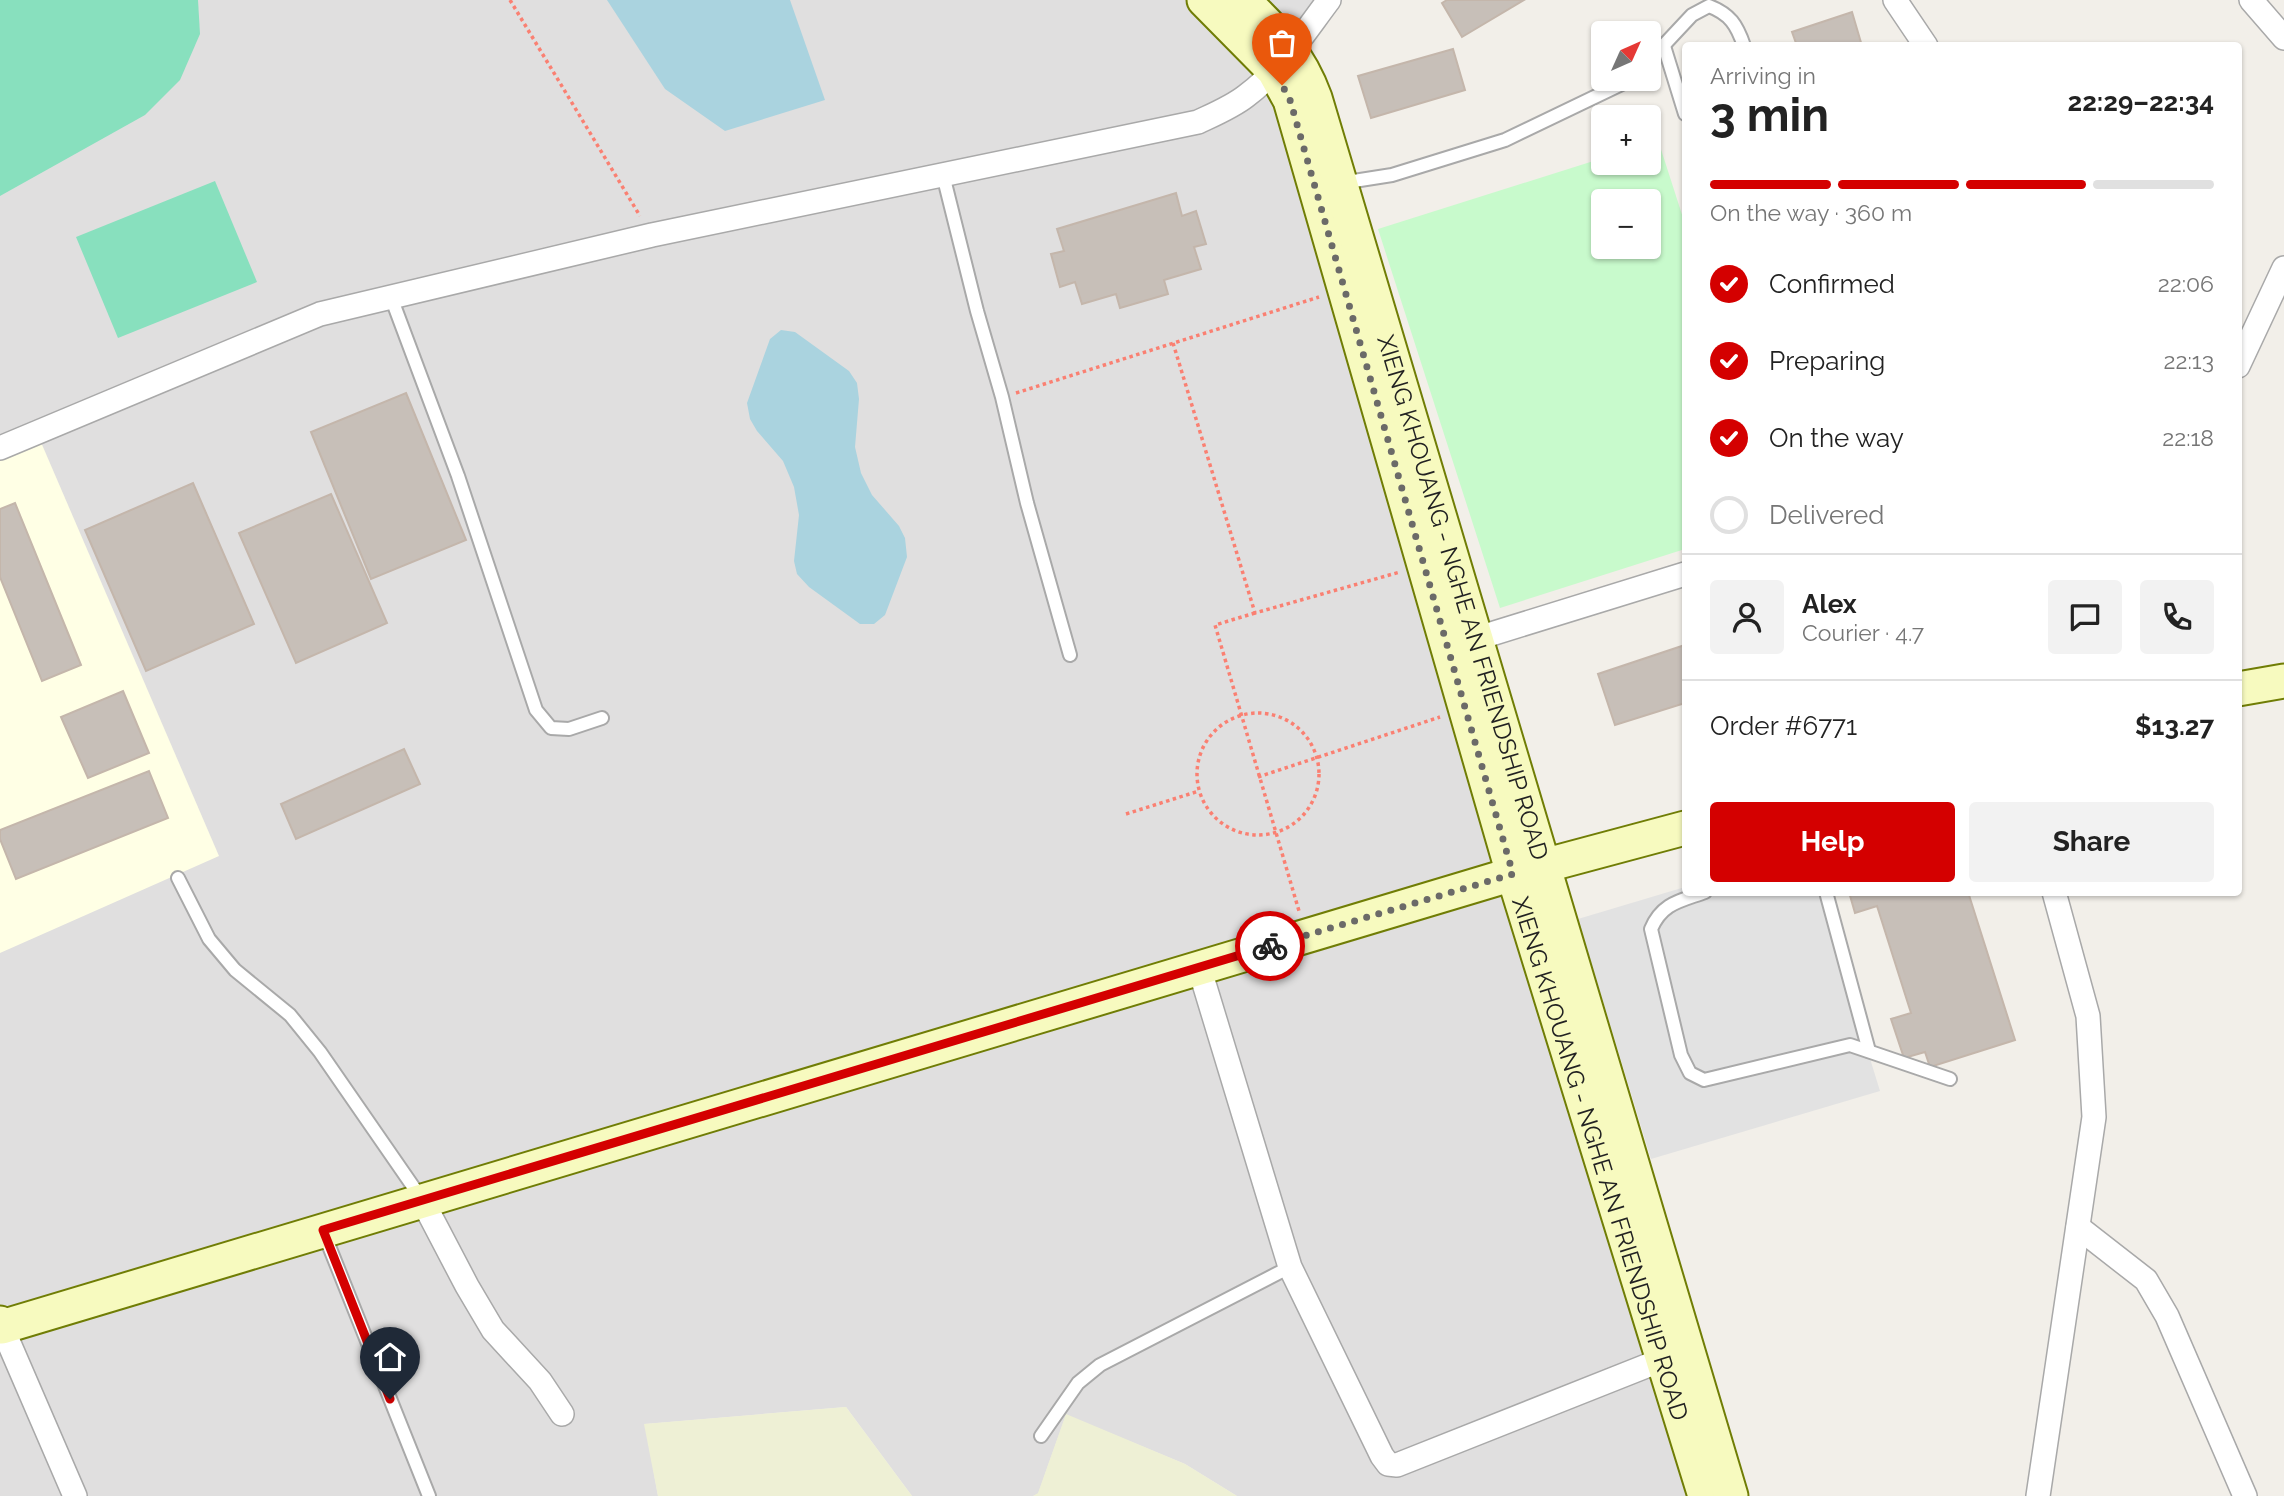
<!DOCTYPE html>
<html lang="en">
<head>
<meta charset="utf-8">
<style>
	:root { --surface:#fff; --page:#f2f2f2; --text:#222; --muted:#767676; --line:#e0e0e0; --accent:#d40000 }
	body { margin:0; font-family:Raleway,sans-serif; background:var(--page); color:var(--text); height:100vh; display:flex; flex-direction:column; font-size:26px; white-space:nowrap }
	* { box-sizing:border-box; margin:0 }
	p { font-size:23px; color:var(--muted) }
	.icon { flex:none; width:38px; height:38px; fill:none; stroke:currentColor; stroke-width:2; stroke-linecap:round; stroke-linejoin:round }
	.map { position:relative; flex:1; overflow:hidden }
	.details { position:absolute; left:1682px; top:42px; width:560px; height:854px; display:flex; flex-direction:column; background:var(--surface); border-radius:7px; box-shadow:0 2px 5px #0004 }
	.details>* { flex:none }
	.needle { width:46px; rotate:45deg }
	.tools { position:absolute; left:1591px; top:21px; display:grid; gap:14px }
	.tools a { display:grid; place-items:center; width:70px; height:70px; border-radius:7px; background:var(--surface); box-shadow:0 2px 5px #0004; font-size:35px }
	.pin { position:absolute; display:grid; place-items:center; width:60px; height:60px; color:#fff; margin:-72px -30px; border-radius:50% 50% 50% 0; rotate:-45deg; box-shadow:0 0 7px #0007 }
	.pin .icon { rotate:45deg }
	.courier { position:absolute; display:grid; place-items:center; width:70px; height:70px; margin:-35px; border:5px solid #d40000; border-radius:50%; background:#fff; color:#222; box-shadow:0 2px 9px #0007 }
	.headline em { font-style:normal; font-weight:700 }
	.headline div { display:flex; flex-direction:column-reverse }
	.headline { display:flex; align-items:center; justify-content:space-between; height:119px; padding:0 28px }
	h1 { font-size:46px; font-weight:700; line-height:52px }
	.bar { display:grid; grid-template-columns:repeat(4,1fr); gap:10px 7px; align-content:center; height:84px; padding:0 28px }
	.bar i { height:9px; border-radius:5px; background:var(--line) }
	.bar .on { background:var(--accent) }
	.bar p { grid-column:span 4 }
	.line { display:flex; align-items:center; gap:18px; padding:0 28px; border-top:2px solid var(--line) }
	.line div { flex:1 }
	.round { display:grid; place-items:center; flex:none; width:74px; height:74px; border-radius:7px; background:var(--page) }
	ol { padding:0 28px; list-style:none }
	li { display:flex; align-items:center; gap:21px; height:77px }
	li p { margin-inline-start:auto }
	li .icon { padding:7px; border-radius:50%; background:var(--accent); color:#fff; stroke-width:4 }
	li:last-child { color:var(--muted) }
	li i { width:38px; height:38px; border:4px solid var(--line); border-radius:50% }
	.button { display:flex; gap:14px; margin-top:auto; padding:14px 28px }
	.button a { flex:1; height:80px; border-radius:7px; background:var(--accent); color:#fff; font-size:28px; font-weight:700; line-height:80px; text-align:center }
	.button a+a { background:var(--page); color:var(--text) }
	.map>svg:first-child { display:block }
</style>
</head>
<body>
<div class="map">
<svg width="2284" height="1496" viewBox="0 0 2284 1496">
	<rect width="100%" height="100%" fill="#f2efe9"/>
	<polygon fill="#e0dfdf" points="0,0 1329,0 1291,50 1705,1496 1237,1496 1185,1464 1066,1415 1038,1494 1033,1496 912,1496 846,1407 645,1424 658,1496 0,1496"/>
	<polygon fill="#ffffe5" points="37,433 219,856 0,953 0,448"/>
	<g fill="#eef0d5">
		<polygon points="846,1407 912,1496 658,1496 644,1424"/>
		<polygon points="1066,1414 1185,1464 1237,1496 1033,1496 1038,1493"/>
	</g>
	<path fill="#c8facc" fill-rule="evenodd" d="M 1658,140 L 1685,224 L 1685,549 L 1500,608 L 1378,229 L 1603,158 L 1603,163 L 1648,163 L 1649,143 ZM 1603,201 L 1648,201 L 1648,247 L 1603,247 Z"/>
	<g fill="#88e0be">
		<polygon points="0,0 198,0 200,34 180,80 145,115 0,196"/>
		<polygon points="215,181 257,282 118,338 76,237"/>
	</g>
	<polygon fill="#e2e2e2" points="1685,887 1685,892 1819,893 1880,1091 1651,1159 1578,919"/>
	<g fill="#aad3df">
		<polygon points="607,0 790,0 825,100 725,131 665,89"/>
		<polygon points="781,330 795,332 849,371 857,383 859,399 855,447 861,473 872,495 899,526 905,538 907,557 885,615 874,624 860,624 809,587 797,574 794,561 799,515 794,487 783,461 757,431 750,419 747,403 770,339"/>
	</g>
	<g fill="#c7bfb8" stroke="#c4b6ab" stroke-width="2">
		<polygon points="1447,0 1524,0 1462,37 1442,3"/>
		<polygon points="1852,12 1862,46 1797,46 1792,32"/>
		<polygon points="1453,49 1465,90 1371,118 1358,76"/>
		<polygon points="1176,193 1182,216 1196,211 1206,244 1194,247 1201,269 1164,280 1168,294 1120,308 1116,294 1082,304 1075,282 1060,287 1051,254 1064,251 1057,229"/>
		<polygon points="406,393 466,540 371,579 311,432"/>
		<polygon points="193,483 254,624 146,671 85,530"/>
		<polygon points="331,494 387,623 296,663 239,533"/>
		<polygon points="15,503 81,665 42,681 0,577 0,509"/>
		<polygon points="1685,645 1685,703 1615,725 1598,674"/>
		<polygon points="123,691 149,753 88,778 61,717"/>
		<polygon points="404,749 420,784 296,839 281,804"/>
		<polygon points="149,771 168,818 16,879 0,839 0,830"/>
		<polygon points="1849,892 1968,892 2015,1040 1930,1067 1925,1052 1904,1058 1891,1019 1911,1013 1877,906 1855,913"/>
	</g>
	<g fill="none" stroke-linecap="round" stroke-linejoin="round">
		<g stroke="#a9a9a9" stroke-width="16">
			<g id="lane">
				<polyline points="1664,46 1685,114"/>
				<path d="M 1648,62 L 1692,15 L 1709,6 C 1730,14 1737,25 1744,46"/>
				<polyline points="943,175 977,311 1002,397 1027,503 1070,655"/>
				<polyline points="1341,183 1392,175 1505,140 1632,79"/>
				<polyline points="391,297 458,476 536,710 551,728 569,729 602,718"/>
				<polyline points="178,878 209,939 235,970 290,1015 320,1052 421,1198"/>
				<path d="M 1705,892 C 1680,901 1662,903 1651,929 L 1681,1055 L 1690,1073 L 1704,1080 L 1850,1045 L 1950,1079"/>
				<polyline points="1826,892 1869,1051"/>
				<polyline points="323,1231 429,1496"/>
				<polyline points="1041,1436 1078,1383 1100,1365 1290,1267"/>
			</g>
		</g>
		<g stroke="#a9a9a9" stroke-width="26">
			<g id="street">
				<polyline points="1895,0 1926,46"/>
				<polyline points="2251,0 2284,38"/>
				<polyline points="2238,366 2284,268"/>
				<path d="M 0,448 L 320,314 L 652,235 L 1198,122 C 1215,114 1232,107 1246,96 C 1280,71 1304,33 1329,0"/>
				<polyline points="1475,639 1685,574"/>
				<polyline points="1199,967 1290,1267 1382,1456 1388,1464 1397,1465 1664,1359"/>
				<polyline points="422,1200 467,1286 493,1330 540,1381 562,1414"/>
				<polyline points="2078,1227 2146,1280 2167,1316 2245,1496"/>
				<polyline points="2,1327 75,1496"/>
				<polyline points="2038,1496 2094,1117 2088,1016 2054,892"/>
			</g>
		</g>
		<g stroke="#707d05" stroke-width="37">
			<g id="secondary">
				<path id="s1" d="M 1204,0 L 1274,71 L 1290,100 L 1513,874 L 1705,1496"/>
				<path id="s2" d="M 1243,0 C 1276,32 1299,54 1315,98 L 1731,1496"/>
				<polyline points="2238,689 2284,681"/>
				<polyline points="0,1323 2,1327 1513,874 1685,828"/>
			</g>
		</g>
		<g stroke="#fa8072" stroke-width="3.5" stroke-dasharray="3.5 3.5" stroke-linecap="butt">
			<polyline points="510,0 640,216"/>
			<polyline points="1173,343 1255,613 1400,572"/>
			<polyline points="1016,393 1319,297"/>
			<polyline points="1255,613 1215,625 1299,911"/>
			<circle cx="1258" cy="774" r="61"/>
			<polyline points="1258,777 1440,717"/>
			<polyline points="1126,814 1199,791"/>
		</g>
		<use href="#lane" stroke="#fff" stroke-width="12"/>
		<use href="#street" stroke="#fff" stroke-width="23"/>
		<use href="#secondary" stroke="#f7fabf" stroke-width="33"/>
	</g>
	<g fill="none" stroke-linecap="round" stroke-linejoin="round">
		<polyline stroke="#6b6a68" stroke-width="7" stroke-dasharray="0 12.6" points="1270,946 1513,874 1290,100 1282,85"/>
		<polyline stroke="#d40000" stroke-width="9" points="390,1399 323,1230 1270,946"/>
	</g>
	<g text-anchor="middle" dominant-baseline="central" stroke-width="6" stroke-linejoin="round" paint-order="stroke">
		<g font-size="24" fill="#222" stroke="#fff">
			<text stroke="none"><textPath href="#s2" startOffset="644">XIENG KHOUANG - NGHE AN FRIENDSHIP ROAD</textPath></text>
			<text stroke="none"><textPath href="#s1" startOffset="1236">XIENG KHOUANG - NGHE AN FRIENDSHIP ROAD</textPath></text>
		</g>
	</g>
</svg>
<div class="tools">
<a><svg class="needle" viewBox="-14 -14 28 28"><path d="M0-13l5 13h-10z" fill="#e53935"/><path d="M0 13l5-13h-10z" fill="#767676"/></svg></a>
<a>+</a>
<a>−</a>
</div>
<div class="pin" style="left:1282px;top:85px;background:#ea580c"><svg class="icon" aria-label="bag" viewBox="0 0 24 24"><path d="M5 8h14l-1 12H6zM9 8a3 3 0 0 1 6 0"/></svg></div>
<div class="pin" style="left:390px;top:1399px;background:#1f2937"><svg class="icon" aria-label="home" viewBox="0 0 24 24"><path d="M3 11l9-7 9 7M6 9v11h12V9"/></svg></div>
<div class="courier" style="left:1270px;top:946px"><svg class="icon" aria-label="bike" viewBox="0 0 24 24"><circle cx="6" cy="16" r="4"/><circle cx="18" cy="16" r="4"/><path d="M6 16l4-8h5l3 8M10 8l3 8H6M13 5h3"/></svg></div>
<section class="details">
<div class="headline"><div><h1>3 min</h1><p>Arriving in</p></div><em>22:29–22:34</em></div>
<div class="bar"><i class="on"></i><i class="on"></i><i class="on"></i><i></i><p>On the way · 360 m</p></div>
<ol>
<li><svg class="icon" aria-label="check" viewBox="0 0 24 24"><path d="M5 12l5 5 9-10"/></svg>Confirmed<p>22:06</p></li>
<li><svg class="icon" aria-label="check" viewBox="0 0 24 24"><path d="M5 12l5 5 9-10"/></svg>Preparing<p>22:13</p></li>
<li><svg class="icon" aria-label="check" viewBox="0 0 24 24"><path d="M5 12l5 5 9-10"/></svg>On the way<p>22:18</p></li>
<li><i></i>Delivered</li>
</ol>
<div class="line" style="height:126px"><a class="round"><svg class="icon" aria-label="person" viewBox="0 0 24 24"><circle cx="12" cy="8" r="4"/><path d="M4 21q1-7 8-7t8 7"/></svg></a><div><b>Alex</b><p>Courier · 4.7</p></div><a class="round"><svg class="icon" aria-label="chat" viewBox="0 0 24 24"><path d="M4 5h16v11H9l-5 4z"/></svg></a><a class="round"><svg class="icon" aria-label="phone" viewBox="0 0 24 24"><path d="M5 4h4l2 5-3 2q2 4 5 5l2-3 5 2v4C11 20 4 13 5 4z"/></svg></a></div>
<div class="line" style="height:91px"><div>Order #6771</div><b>$13.27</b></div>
<div class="button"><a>Help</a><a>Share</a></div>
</section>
</div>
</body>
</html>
